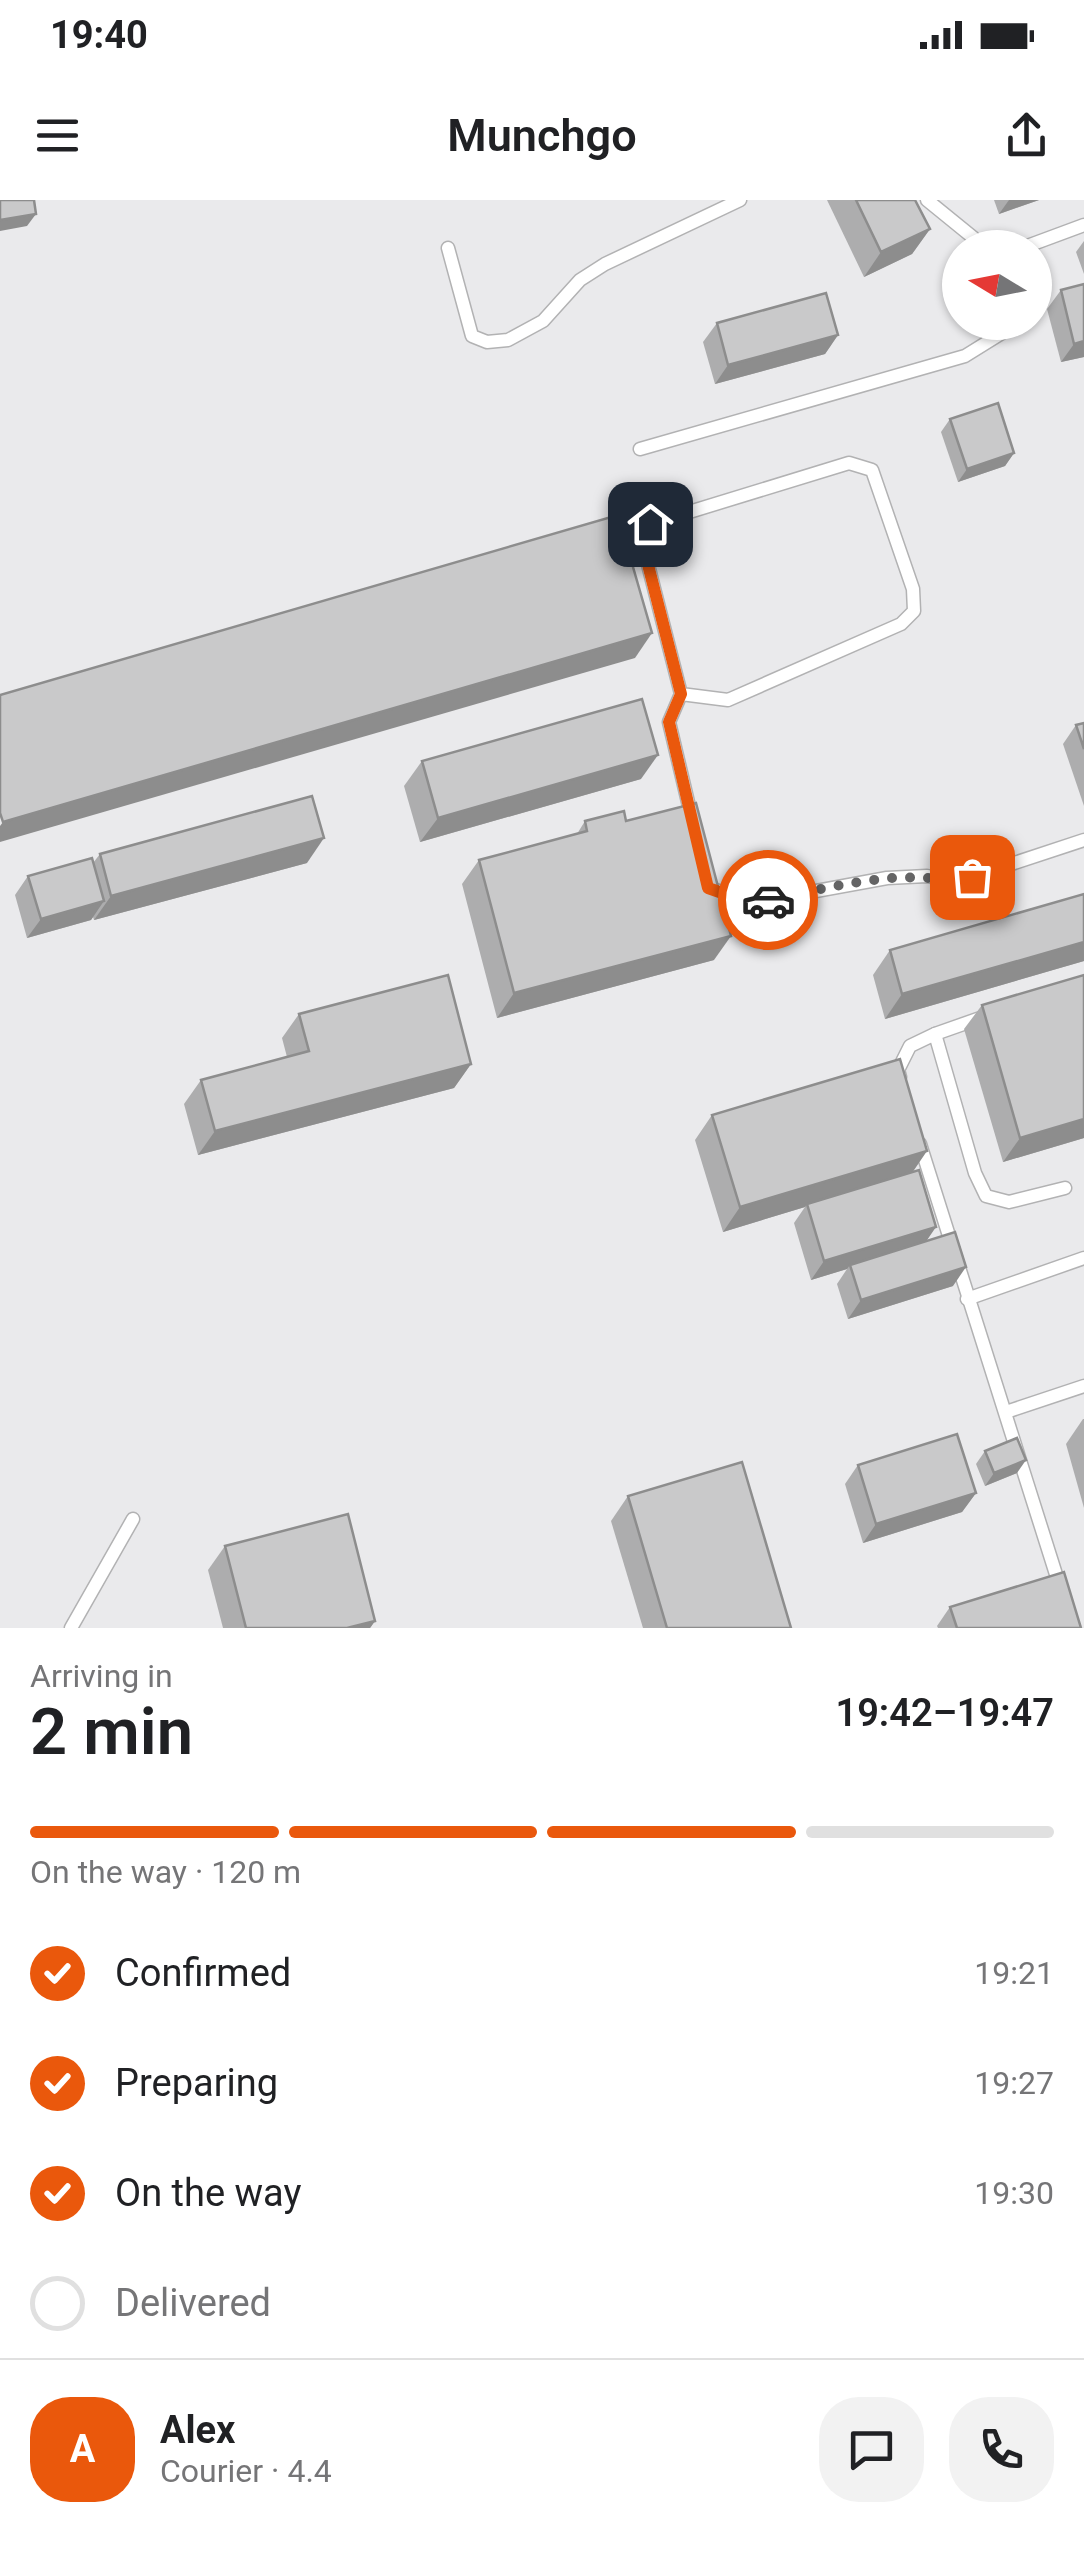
<!DOCTYPE html>
<html lang="en">
<head>
<meta charset="utf-8">
<style>
	:root { --surface:#fff; --page:#f2f2f2; --text:#202124; --muted:#757577; --line:#e0e0e0; --accent:#ea580c }
	body { margin:0; font-family:Roboto,sans-serif; background:var(--page); color:var(--text); height:100vh; display:flex; flex-direction:column; font-size:38px; white-space:nowrap }
	* { box-sizing:border-box; margin:0 }
	p { font-size:32px; color:var(--muted) }
	.icon { flex:none; width:55px; height:55px; fill:none; stroke:currentColor; stroke-width:2; stroke-linecap:round; stroke-linejoin:round }
	.map { position:relative; height:1428px; overflow:hidden }
	.drawer { display:flex; flex-direction:column; background:var(--surface); flex:1 }
	.drawer>* { flex:none }
	.needle { width:65px; rotate:280deg }
	.tools { position:absolute; left:942px; top:30px; display:grid; gap:20px }
	.tools a { display:grid; place-items:center; width:110px; height:110px; border-radius:50%; background:var(--surface); box-shadow:0 2px 8px #0004; font-size:50px }
	.pin { position:absolute; display:grid; place-items:center; width:85px; height:85px; color:#fff; margin:-42px; border-radius:20px; box-shadow:0 5px 15px #0006 }
	.courier { position:absolute; display:grid; place-items:center; width:100px; height:100px; margin:-50px; border:8px solid #ea580c; border-radius:50%; background:#fff; color:#222; box-shadow:0 2px 12px #0007 }
	.summary em { font-style:normal; font-weight:600 }
	.summary div { display:flex; flex-direction:column-reverse }
	.summary { display:flex; align-items:center; justify-content:space-between; height:170px; padding:0 30px }
	h1 { font-size:65px; font-weight:600; line-height:75px }
	.bar { display:grid; grid-template-columns:repeat(4,1fr); gap:15px 10px; align-content:center; height:120px; padding:0 30px }
	.bar i { height:12px; border-radius:8px; background:var(--line) }
	.bar .on { background:var(--accent) }
	.bar p { grid-column:span 4 }
	.line { display:flex; align-items:center; gap:25px; padding:0 30px; border-top:2px solid var(--line) }
	.line div { flex:1 }
	.round { display:grid; place-items:center; flex:none; width:105px; height:105px; border-radius:40px; background:var(--page) }
	ol { padding:0 30px; list-style:none }
	li { display:flex; align-items:center; gap:30px; height:110px }
	li p { margin-inline-start:auto }
	li .icon { padding:10px; border-radius:50%; background:var(--accent); color:#fff; stroke-width:4 }
	li:last-child { color:var(--muted) }
	li i { width:55px; height:55px; border:5px solid var(--line); border-radius:50% }
	.status { display:flex; justify-content:space-between; align-items:center; height:70px; padding:0 50px; background:var(--surface); direction:ltr }
	.status svg { height:28px; fill:currentColor }
	header { display:flex; justify-content:space-between; align-items:center; height:130px; padding:0 30px; background:var(--surface); font-size:45px; font-weight:600 }
	.map>svg:first-child { display:block }
</style>
</head>
<body>
<div class="status"><b>19:40</b><svg viewBox="0 0 49 12"><path d="M0 12V9h3v3zM5 12V6h3v6zM10 12V3h3v9zM15 12V0h3v12zM26 1h20v11H26zM47 4h2v5h-2z"/></svg></div>
<header><svg class="icon" aria-label="menu" viewBox="0 0 24 24"><path d="M4 6h16M4 12h16M4 18h16"/></svg>Munchgo<svg class="icon" aria-label="share" viewBox="0 0 24 24"><path d="M12 15V3M7 8l5-5 5 5M5 13v7h14v-7"/></svg></header>
<div class="map">
<svg width="1084" height="1428" viewBox="0 0 1084 1428">
	<rect width="100%" height="100%" fill="#eaeaec"/>
	<g fill="none" stroke-linecap="round" stroke-linejoin="round">
		<g stroke="#b2b2b3" stroke-width="15">
			<g id="service">
				<polyline points="927,0 986,48"/>
				<polyline points="448,48 472,136 487,142 508,140 543,121 580,80 605,64 740,0"/>
				<polyline points="1022,48 1084,25"/>
				<polyline points="640,249 965,156 1002,133 1003,122"/>
				<polyline points="681,494 728,500 901,424 914,411 913,389 872,270 849,263 650,324 644,349 681,494 669,522 692,619"/>
				<polyline points="707,682 708,687 751,703 887,678 927,676 947,680 972,677 1084,640"/>
				<polyline points="935,834 986,816"/>
				<polyline points="900,877 898,870 910,846 935,834 975,973 986,996 1009,1002 1065,988"/>
				<polyline points="920,944 1060,1387"/>
				<polyline points="967,1099 1084,1058"/>
				<polyline points="1006,1212 1084,1186"/>
				<polyline points="71,1428 133,1319"/>
			</g>
		</g>
		<use href="#service" stroke="#fff" stroke-width="12"/>
	</g>
	<g fill="#adadae">
		<polygon points="827,0 915,0 930,29 912,54 864,77"/>
		<polygon points="994,0 1039,0 999,14"/>
		<polygon points="1084,41 1084,74 1076,52"/>
		<polygon points="1084,84 1084,157 1061,162 1047,109 1061,90"/>
		<polygon points="717,123 838,135 825,154 715,184 703,142"/>
		<polygon points="950,219 1014,253 1005,266 958,282 941,232"/>
		<polygon points="1084,523 1084,606 1063,544 1076,525"/>
		<polygon points="422,561 641,579 420,642 404,586"/>
		<polygon points="585,621 626,621 714,760 497,818 462,684 479,660 577,634"/>
		<polygon points="100,654 307,663 94,720 93,717 91,720 27,738 15,695 28,676 93,663"/>
		<polygon points="1084,694 1084,761 885,819 873,775 890,750"/>
		<polygon points="982,805 1084,938 1003,962 964,829"/>
		<polygon points="299,814 471,864 454,888 198,955 184,904 201,880 287,857 282,838"/>
		<polygon points="712,915 912,972 926,1041 953,1086 848,1119 837,1084 847,1069 811,1080 794,1023 805,1007 723,1032 695,940"/>
		<polygon points="1083,1219 1084,1219 1084,1308 1066,1244"/>
		<polygon points="985,1251 1017,1273 985,1286 976,1264"/>
		<polygon points="858,1265 976,1293 962,1312 863,1343 845,1284"/>
		<polygon points="628,1296 791,1428 643,1428 611,1321"/>
		<polygon points="225,1346 375,1421 370,1428 223,1428 208,1370"/>
		<polygon points="950,1407 1081,1428 938,1428 937,1426"/>
	</g>
	<g fill="#8d8d8d">
		<polygon points="1009,0 1039,0 999,14"/>
		<polygon points="36,14 27,26 0,31 0,20"/>
		<polygon points="930,29 912,54 864,77 881,52"/>
		<polygon points="838,135 825,154 715,184 728,165"/>
		<polygon points="1084,141 1084,157 1061,162 1074,144"/>
		<polygon points="1014,253 1005,266 958,282 967,269"/>
		<polygon points="652,433 635,458 0,642 0,626 3,622"/>
		<polygon points="658,555 641,579 420,642 438,618"/>
		<polygon points="324,638 307,663 94,720 111,696"/>
		<polygon points="104,701 91,720 27,738 41,719"/>
		<polygon points="731,736 714,760 497,818 514,793"/>
		<polygon points="1084,742 1084,761 885,819 902,794"/>
		<polygon points="471,864 454,888 198,955 215,931"/>
		<polygon points="1084,919 1084,938 1003,962 1020,938"/>
		<polygon points="927,951 910,976 807,1004 805,1007 723,1032 740,1007"/>
		<polygon points="936,1027 923,1046 850,1065 847,1069 811,1080 824,1061"/>
		<polygon points="966,1067 953,1086 848,1119 861,1100"/>
		<polygon points="1026,1260 1017,1273 985,1286 994,1273"/>
		<polygon points="976,1293 962,1312 863,1343 876,1324"/>
		<polygon points="375,1421 370,1428 347,1428"/>
	</g>
	<g fill="#c9c9ca" stroke="#8d8d8d" stroke-width="2.5">
		<polygon points="0,0 34,0 36,14 0,20"/>
		<polygon points="856,0 915,0 930,29 881,52"/>
		<polygon points="1084,84 1084,141 1074,144 1061,90"/>
		<polygon points="826,93 838,135 728,165 717,123"/>
		<polygon points="998,203 1014,253 967,269 950,219"/>
		<polygon points="618,315 652,433 3,622 0,613 0,495"/>
		<polygon points="642,499 658,555 438,618 422,561"/>
		<polygon points="1084,523 1084,549 1076,525"/>
		<polygon points="312,596 324,638 111,696 100,654"/>
		<polygon points="696,603 731,736 514,793 479,660 587,631 585,621 624,611 626,621"/>
		<polygon points="92,658 104,701 41,719 28,676"/>
		<polygon points="1084,694 1084,742 902,794 890,750"/>
		<polygon points="448,775 471,864 215,931 201,880 309,851 299,814"/>
		<polygon points="1084,775 1084,919 1020,938 982,805"/>
		<polygon points="900,859 927,951 740,1007 712,915"/>
		<polygon points="919,970 936,1027 824,1061 807,1004"/>
		<polygon points="955,1032 966,1067 861,1100 850,1065"/>
		<polygon points="957,1234 976,1293 876,1324 858,1265"/>
		<polygon points="1017,1238 1026,1260 994,1273 985,1251"/>
		<polygon points="742,1262 791,1428 667,1428 628,1296"/>
		<polygon points="348,1314 375,1421 347,1428 246,1428 225,1346"/>
		<polygon points="1064,1372 1081,1428 957,1428 950,1407"/>
	</g>
	<g fill="none" stroke-linecap="round" stroke-linejoin="round">
		<path stroke="#646465" stroke-width="10" stroke-dasharray="0 18" d="M 768,700 C 809,692 852,681 893,678 C 920,676 945,681 972,677"/>
		<polyline stroke="#ea580c" stroke-width="12" points="650,324 644,349 681,494 669,522 708,688 751,703 768,700"/>
	</g>
</svg>
<div class="tools">
<a><svg class="needle" viewBox="-14 -14 28 28"><path d="M0-13l5 13h-10z" fill="#e53935"/><path d="M0 13l5-13h-10z" fill="#757577"/></svg></a>
</div>
<div class="pin" style="left:972px;top:677px;background:#ea580c"><svg class="icon" aria-label="bag" viewBox="0 0 24 24"><path d="M5 8h14l-1 12H6zM9 8a3 3 0 0 1 6 0"/></svg></div>
<div class="pin" style="left:650px;top:324px;background:#1f2937"><svg class="icon" aria-label="home" viewBox="0 0 24 24"><path d="M3 11l9-7 9 7M6 9v11h12V9"/></svg></div>
<div class="courier" style="left:768px;top:700px"><svg class="icon" aria-label="car" viewBox="0 0 24 24"><path d="M5 17H2v-5l4-1 3-4h7l3 4 3 1v5h-3M9 17h6M6 11h13"/><circle cx="7" cy="17" r="2"/><circle cx="17" cy="17" r="2"/></svg></div>
</div>
<section class="drawer">
<div class="summary"><div><h1>2 min</h1><p>Arriving in</p></div><em>19:42–19:47</em></div>
<div class="bar"><i class="on"></i><i class="on"></i><i class="on"></i><i></i><p>On the way · 120 m</p></div>
<ol>
<li><svg class="icon" aria-label="check" viewBox="0 0 24 24"><path d="M5 12l5 5 9-10"/></svg>Confirmed<p>19:21</p></li>
<li><svg class="icon" aria-label="check" viewBox="0 0 24 24"><path d="M5 12l5 5 9-10"/></svg>Preparing<p>19:27</p></li>
<li><svg class="icon" aria-label="check" viewBox="0 0 24 24"><path d="M5 12l5 5 9-10"/></svg>On the way<p>19:30</p></li>
<li><i></i>Delivered</li>
</ol>
<div class="line" style="height:180px"><b class="round" style="background:var(--accent);color:#fff">A</b><div><b>Alex</b><p>Courier · 4.4</p></div><a class="round"><svg class="icon" aria-label="chat" viewBox="0 0 24 24"><path d="M4 5h16v11H9l-5 4z"/></svg></a><a class="round"><svg class="icon" aria-label="phone" viewBox="0 0 24 24"><path d="M5 4h4l2 5-3 2q2 4 5 5l2-3 5 2v4C11 20 4 13 5 4z"/></svg></a></div>
</section>
</body>
</html>
